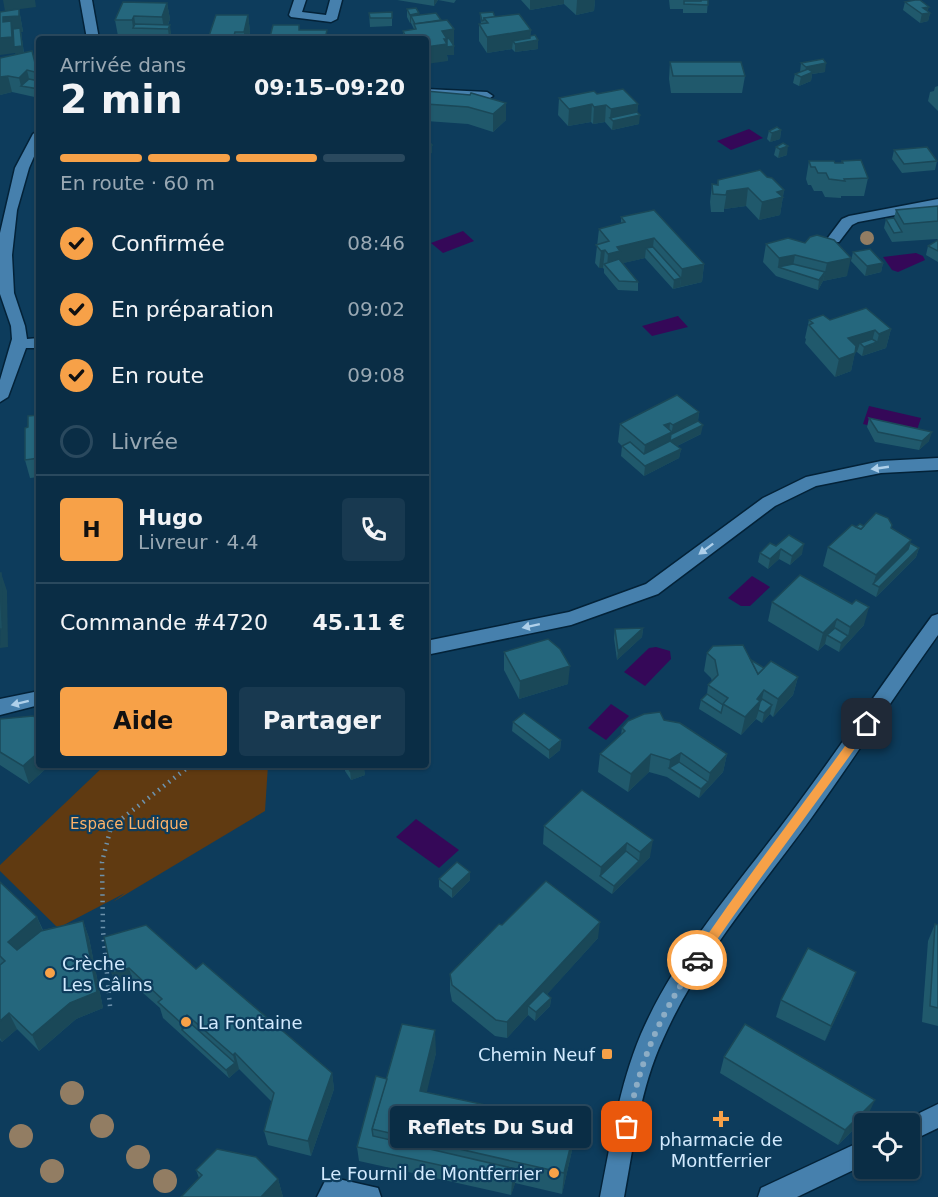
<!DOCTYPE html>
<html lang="fr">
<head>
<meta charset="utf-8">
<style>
	:root { --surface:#0a2d45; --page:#183950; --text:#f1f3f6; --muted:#99a8b3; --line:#2a495e; --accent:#f7a148 }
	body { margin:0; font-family:"DejaVu Sans",sans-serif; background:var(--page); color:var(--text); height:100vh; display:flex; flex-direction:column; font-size:22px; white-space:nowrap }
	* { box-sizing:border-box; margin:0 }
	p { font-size:20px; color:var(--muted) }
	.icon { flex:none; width:33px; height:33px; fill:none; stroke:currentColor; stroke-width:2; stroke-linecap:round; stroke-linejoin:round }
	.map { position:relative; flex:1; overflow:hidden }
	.details { position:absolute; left:36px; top:36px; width:393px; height:732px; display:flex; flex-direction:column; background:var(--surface); border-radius:6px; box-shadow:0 2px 4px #0004,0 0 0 2px var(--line) }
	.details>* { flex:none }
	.fabs { position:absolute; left:854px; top:1113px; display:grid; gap:12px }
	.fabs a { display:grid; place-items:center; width:66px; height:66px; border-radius:6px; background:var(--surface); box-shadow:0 2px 4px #0004,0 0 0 2px var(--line); font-size:30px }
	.pin { position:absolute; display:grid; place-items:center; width:51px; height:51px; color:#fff; margin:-26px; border-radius:12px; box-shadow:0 3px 9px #0006 }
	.courier { position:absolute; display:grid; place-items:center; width:60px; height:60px; margin:-30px; border:4px solid #f7a148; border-radius:50%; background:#fff; color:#222; box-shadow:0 2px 8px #0007 }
	.bubble { position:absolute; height:42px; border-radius:6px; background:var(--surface); box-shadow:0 2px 4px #0004,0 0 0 2px var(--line); font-size:20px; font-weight:700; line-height:42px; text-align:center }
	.head em { font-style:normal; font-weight:700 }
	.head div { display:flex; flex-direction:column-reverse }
	.head { display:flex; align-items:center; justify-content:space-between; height:102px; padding:0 24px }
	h1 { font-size:39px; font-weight:700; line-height:45px }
	.bar { display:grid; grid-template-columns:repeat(4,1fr); gap:9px 6px; align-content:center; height:72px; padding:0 24px }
	.bar i { height:8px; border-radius:4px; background:var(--line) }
	.bar .selected { background:var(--accent) }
	.bar p { grid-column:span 4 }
	.line { display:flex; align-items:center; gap:15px; padding:0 24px; border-top:2px solid var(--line) }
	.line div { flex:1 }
	.round { display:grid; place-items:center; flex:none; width:63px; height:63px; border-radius:6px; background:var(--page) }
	ol { padding:0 24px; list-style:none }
	li { display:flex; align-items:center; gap:18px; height:66px }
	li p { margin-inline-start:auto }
	li .icon { padding:6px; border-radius:50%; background:var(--accent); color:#111; stroke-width:4 }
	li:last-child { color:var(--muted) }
	li i { width:33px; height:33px; border:3px solid var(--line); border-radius:50% }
	.cta { display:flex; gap:12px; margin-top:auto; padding:12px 24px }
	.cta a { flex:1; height:69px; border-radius:6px; background:var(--accent); color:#111; font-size:24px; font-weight:700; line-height:69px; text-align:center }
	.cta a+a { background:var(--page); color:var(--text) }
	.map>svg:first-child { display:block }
</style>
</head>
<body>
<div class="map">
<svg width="938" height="1197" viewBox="0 0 938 1197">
	<rect width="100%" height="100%" fill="#0d3c5c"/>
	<polygon fill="#603a11" points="105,765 268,765 265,811 113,902 125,893 58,928 0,871 0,865"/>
	<g fill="#350858">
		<polygon points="749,129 763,138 731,150 717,141"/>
		<polygon points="463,231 474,241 443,253 431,243"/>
		<polygon points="916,253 923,256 925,260 898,272 892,270 883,257"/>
		<polygon points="678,316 688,327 652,336 642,326"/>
		<polygon points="869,406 921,418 915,436 863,424"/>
		<polygon points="752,576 770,587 750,606 741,606 728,598"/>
		<polygon points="656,647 670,651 671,659 645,686 624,672 649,648"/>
		<polygon points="611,704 629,716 606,740 588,728"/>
		<polygon points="416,819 459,850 439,868 396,837"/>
	</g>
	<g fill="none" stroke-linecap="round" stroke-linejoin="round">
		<g stroke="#032238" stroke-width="3">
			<polygon id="lane" points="938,199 938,207 858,222 852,225 839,242 829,242 827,239 842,219 849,216"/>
		</g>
		<g stroke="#032238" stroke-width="3">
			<g id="street">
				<polygon points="80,0 92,0 99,39 87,39"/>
				<polygon points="294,0 306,0 302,12 326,15 330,0 342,0 337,19 331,22 291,17 289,15"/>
				<polygon points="426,89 487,92 493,96 487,100 426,97"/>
				<polygon points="39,130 39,145 29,168 17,210 12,255 14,293 25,326 27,339 39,338 39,348 26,348 8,397 0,402 0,380 12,339 11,326 0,294 0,233 15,168 33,134"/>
				<polygon points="938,458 938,470 881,473 816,486 775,506 658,594 571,625 426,655 426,641 569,612 646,584 763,498 806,477 881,461"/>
				<path d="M 938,614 L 938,635 C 895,695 855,757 812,817 C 760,889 699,957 663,1039 C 640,1088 634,1144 624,1197 L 600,1197 C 611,1142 619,1086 641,1034 C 678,949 743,879 797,805 C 843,743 886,678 932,616 Z"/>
				<polygon points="39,691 39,705 0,715 0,699"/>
				<polygon points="938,1104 938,1128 909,1142 909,1124 900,1124 901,1122"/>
				<polygon points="864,1140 864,1165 797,1197 758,1197 761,1188"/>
				<polygon points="334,1178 378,1188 381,1197 317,1197 325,1181"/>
			</g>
		</g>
		<polyline stroke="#6e92ac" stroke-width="4.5" stroke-dasharray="1.5 5" stroke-linecap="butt" points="110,1006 103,931 102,862 111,827 191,765"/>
		<use href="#lane" fill="#4680ad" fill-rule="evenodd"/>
		<use href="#street" fill="#4680ad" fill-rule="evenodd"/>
	</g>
	<g fill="#927d63">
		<circle cx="867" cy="238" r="7"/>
		<circle cx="72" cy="1093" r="12"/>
		<circle cx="102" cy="1126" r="12"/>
		<circle cx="21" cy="1136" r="12"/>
		<circle cx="138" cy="1157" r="12"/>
		<circle cx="52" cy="1171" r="12"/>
		<circle cx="165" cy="1181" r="12"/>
	</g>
	<g fill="#20596c">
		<polygon points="397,0 456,0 454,3 438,0 434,6"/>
		<polygon points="521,0 595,0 594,11 576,15 564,4 530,10"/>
		<polygon points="669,0 708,0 707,13 683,13 683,9 670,9"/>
		<polygon points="905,2 930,13 928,21 920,23 903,10"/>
		<polygon points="167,3 170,19 168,25 171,33 169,37 118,36 115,20"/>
		<polygon points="19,9 22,26 23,32 21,32 24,53 35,63 39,64 39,98 12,92 0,95 16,54"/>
		<polygon points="407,9 419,15 441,21 454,29 454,55 447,55 448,61 426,39 403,39 403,31 414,29 411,23 410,23 407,17"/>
		<polygon points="392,12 392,26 370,27 369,13"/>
		<polygon points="480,13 495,17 531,30 530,36 538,49 515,52 512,49 487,53 479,41 479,24 481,24"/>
		<polygon points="248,15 250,32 248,39 208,39"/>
		<polygon points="670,62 745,76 742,93 671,93 669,79"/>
		<polygon points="801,63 825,72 812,74 811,81 799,86 793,83 795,74 800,72"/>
		<polygon points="938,86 938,111 928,101 930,92 934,91 935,87"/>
		<polygon points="426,91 506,103 506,120 493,132 468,124 426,121"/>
		<polygon points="597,94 638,104 637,112 639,124 612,130 605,122 593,124 591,122 568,126 558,115 559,98"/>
		<polygon points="781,130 780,139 770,142 767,139 769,131"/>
		<polygon points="776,147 787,155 778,158 774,155"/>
		<polygon points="894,150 937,161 935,170 902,173 892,159"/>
		<polygon points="809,161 835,163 841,163 842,161 868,178 864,196 841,196 841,198 825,197 822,191 814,191 811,185 808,185 806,179"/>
		<polygon points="767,177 784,190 780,215 759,220 746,206 724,209 724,212 711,212 710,202 712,184 717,185 718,180"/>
		<polygon points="938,206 938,262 926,255 928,246 938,240 937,239 892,242 884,228 886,219 894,218 896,210"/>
		<polygon points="621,217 704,264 702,282 673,289 645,258 623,263 638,282 638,291 618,290 604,273 604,269 603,268 599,268 595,263 599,229 621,223"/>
		<polygon points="805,243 847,276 823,281 818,290 776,276 763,262 766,244"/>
		<polygon points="853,252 883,263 881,272 865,276 851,261"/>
		<polygon points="809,320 830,320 891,329 886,348 862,356 857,352 855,352 851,371 835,377 805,343 806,339 805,338"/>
		<polygon points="699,412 698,421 701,434 677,446 681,449 679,458 644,476 621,456 622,446 618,442 620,424"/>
		<polygon points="39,415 39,477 30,478 25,460 28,427"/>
		<polygon points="869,418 929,441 919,450 875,442 867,427"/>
		<polygon points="864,526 892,528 910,543 919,548 916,557 876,597 823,566 828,547 856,527"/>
		<polygon points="776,546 802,554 790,565 779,559 768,569 758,562 760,553"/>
		<polygon points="772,602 864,625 839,652 825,644 818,651 768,621"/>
		<polygon points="643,628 642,637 617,660 614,638 615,629"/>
		<polygon points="504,652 568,684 519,699 504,670"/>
		<polygon points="707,653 751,660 764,668 798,677 793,695 773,717 770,714 762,723 756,719 741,735 699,709 701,700 707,694 708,685 712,681 711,678 704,671"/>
		<polygon points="0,719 39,765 50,765 29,784 0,765"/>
		<polygon points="664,720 727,754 723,772 699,798 667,777 649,772 628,792 598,772 600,754 621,735 622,728"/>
		<polygon points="513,722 561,740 560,750 549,759 512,731"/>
		<polygon points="345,765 363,765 365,775 351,780 345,771"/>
		<polygon points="582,790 650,857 612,894 543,844 544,826"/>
		<polygon points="470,872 470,880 452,898 439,887 439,879"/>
		<polygon points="0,882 37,917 43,930 83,921 89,938 103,1008 76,1019 39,1051 17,1029 2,1042 0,1040"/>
		<polygon points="935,924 938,925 938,1026 922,1022 928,941"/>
		<polygon points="502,925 598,938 547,994 551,998 550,1006 535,1021 528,1015 507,1038 495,1036 452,1001 450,991 450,974"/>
		<polygon points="104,937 196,969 332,1073 334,1089 311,1156 268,1145 264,1131 272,1102 239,1069 229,1078 163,1018 160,1008 134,985 117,989 112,973"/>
		<polygon points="856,972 850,988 825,1041 776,1017 781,1000"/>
		<polygon points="436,1053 426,1092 523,1113 566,1117 577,1119 576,1133 562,1194 515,1183 511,1195 359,1161 357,1147 387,1079"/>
		<polygon points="724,1057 868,1115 838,1145 720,1073"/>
		<polygon points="196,1170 278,1179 283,1197 181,1197 199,1178"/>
	</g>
	<g fill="#1a4858">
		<polygon points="3,0 35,0 36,7 5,11"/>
		<polygon points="434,0 438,0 434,6"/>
		<polygon points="530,0 564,0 564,4 530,10"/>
		<polygon points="577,0 595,0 594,11 576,15"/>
		<polygon points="167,3 170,19 166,29 164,29 162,17"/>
		<polygon points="929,7 927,13 930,13 928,21 920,23 923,8"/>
		<polygon points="19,9 22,26 23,32 21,32 24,55 16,56 15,53 0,55 0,38 3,17"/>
		<polygon points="419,13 419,22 411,16 411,23 410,23 410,15"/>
		<polygon points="248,15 250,32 248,39 244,39 244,32"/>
		<polygon points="134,16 136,28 133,28 132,20"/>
		<polygon points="170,25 171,33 169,37 168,29"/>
		<polygon points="454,29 454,55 447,55 448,61 426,64 426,47 442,31"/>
		<polygon points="531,30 530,41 538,40 538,49 515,52 515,44 513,41 512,49 487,53 487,37"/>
		<polygon points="826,63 825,72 812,74 811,81 799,86 801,77 804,76 806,67"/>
		<polygon points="27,70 31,87 21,86 19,78"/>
		<polygon points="8,76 12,92 0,95 0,77"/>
		<polygon points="506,103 506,120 493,132 493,114"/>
		<polygon points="592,104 591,122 568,126 569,109"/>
		<polygon points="638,104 637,116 640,115 639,124 612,130 613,121 610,118 611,109"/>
		<polygon points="606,105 605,122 593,124 594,107"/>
		<polygon points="781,130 780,139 770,142 772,133"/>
		<polygon points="432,145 432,153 426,155 426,146"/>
		<polygon points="788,146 787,155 778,158 780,149"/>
		<polygon points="748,188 746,206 724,209 727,191"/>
		<polygon points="784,190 780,215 759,220 762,202 777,192"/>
		<polygon points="654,238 652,256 646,248 645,258 607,267 608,254 617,247"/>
		<polygon points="605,250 603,268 599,268 601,251"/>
		<polygon points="795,255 792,272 778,267 779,258"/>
		<polygon points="851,258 847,276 823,281 827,263"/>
		<polygon points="883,263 881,272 865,276 867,266"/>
		<polygon points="704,264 702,282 680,287 682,269"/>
		<polygon points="825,272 823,281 818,290 819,280"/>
		<polygon points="681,278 680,287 673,289 674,280"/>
		<polygon points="891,329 886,348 862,356 864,347 860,343 857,352 844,356 848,338 875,330 871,345 877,342 879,334"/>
		<polygon points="855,353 851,371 835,377 839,359"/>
		<polygon points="699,412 697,428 703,425 701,434 643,463 645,445 664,425 670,423 669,434 672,432 670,441 673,425"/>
		<polygon points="932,432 929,441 919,450 922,441"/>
		<polygon points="681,449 679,458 644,476 645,466"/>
		<polygon points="911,540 905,558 873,584 876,575"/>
		<polygon points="804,544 802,554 790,565 792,556"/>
		<polygon points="919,548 916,557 876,597 879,587"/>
		<polygon points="781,549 779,559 768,569 770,559"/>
		<polygon points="1,573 7,591 8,647 0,648"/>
		<polygon points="869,607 864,625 839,652 841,643 848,636 850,627"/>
		<polygon points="837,619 832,637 827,635 825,644 818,651 823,633"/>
		<polygon points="643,628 642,637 617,660 618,651"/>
		<polygon points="570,666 568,684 519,699 520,681"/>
		<polygon points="798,677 793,695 773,717 778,699"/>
		<polygon points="764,690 760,708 759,710 756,719 741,735 745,717 757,699"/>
		<polygon points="772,705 770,714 762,723 764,713"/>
		<polygon points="561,740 560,750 549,759 549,750"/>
		<polygon points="39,752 39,765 50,765 29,784 23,766"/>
		<polygon points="681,753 678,771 669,768 670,760"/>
		<polygon points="651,754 649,772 628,792 631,774"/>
		<polygon points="727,754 723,772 699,798 701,789 708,782 710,773"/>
		<polygon points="364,766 365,775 351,780 350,771"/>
		<polygon points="653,840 650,857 612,894 614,886 639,861 640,852"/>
		<polygon points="627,843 625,860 600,876 601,867"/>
		<polygon points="470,872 470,880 452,898 452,889"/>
		<polygon points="37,917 44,934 15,958 8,942"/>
		<polygon points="83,921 89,938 103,1008 76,1019 39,1051 32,1035"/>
		<polygon points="600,922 598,938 533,1010 528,1006 528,1015 507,1038 507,1022"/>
		<polygon points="129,968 134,985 117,989 112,973"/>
		<polygon points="856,972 850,988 825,1041 831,1026"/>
		<polygon points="551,998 550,1006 535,1021 536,1012"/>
		<polygon points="9,1013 17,1029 2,1042 0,1038 0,1021"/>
		<polygon points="187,1015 192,1031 182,1030 180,1022"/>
		<polygon points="435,1030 436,1053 422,1113 420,1091"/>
		<polygon points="235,1053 239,1069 229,1078 226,1070 235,1063 233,1055"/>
		<polygon points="332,1073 334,1089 311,1156 308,1141"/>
		<polygon points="875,1100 868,1115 838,1145 845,1130"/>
		<polygon points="577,1119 575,1133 577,1126 576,1133 562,1194 564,1173"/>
		<polygon points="516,1169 515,1184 511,1195 512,1181"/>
		<polygon points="278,1179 283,1197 261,1197"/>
	</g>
	<g fill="#25677d" stroke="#1a4858" stroke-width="1.5">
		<polygon points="701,0 708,0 708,5 684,4 684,1 701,1"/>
		<polygon points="915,0 920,0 929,7 923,8 930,13 922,14 905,2"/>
		<polygon points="123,2 167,3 162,17 134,16 132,20 115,20"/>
		<polygon points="416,8 419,13 410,15 407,9"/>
		<polygon points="19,9 19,16 3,17 3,22 11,21 12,37 0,38 0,12"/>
		<polygon points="392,12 392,18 370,18 369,13"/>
		<polygon points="493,12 495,17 484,18 484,20 482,21 480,13"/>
		<polygon points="436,13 441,20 415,24 411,16"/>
		<polygon points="519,14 531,30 487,37 479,24 488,23 484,18"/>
		<polygon points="216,15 248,15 244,32 235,32 233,39 208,39"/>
		<polygon points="447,20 454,29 442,31 447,39 444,39 447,44 426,47 426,39 407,39 403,31 416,29 414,24"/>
		<polygon points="135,24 170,25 168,29 133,28"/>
		<polygon points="273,25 299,25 299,30 327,30 325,39 255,39 255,37 270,37"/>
		<polygon points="20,28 22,46 14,47 13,29"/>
		<polygon points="535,35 538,40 515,44 513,41 530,38 530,36"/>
		<polygon points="449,38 454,46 447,47 447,39"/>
		<polygon points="32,51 35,63 39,64 39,73 27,70 19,78 8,76 0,77 0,58"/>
		<polygon points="823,59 826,63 806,67 801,63"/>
		<polygon points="670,62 741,62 745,76 673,76"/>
		<polygon points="808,69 813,72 801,77 795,74"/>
		<polygon points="29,79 39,81 39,89 21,86"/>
		<polygon points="623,89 638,104 611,109 606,105 594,107 592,104 569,109 559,98 594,91 597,94"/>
		<polygon points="426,91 470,95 471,93 506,103 493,114 468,107 426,104"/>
		<polygon points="637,112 640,115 613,121 610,118"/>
		<polygon points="777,127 781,130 772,133 769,131"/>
		<polygon points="426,138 432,145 426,146"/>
		<polygon points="783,143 788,146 780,149 776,147"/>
		<polygon points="927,147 937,161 904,164 894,150"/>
		<polygon points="861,160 868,178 844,179 845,181 829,179 826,173 818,173 815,167 811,167 809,161 834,161 835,163 843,163 842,161"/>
		<polygon points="760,170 767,177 772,178 784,190 777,192 783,197 762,202 748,188 727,191 726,195 713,194 712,184 718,185 718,180"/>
		<polygon points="938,206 938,221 904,224 896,210"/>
		<polygon points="654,210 704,264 682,269 654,238 617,247 620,251 608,254 605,250 601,251 596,245 609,241 599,229 625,222 621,217"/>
		<polygon points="894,218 902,232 894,233 886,219"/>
		<polygon points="817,235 834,240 851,258 827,263 795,255 779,258 766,244 788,238 805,243 810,237"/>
		<polygon points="938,240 938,251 928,246"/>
		<polygon points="653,247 681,278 674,280 646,248"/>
		<polygon points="870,249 883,263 867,266 853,252"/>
		<polygon points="619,259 638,282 619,281 604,264"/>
		<polygon points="793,264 825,272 819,280 778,267"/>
		<polygon points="866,308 891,329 879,334 875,330 848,338 856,346 855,353 839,359 809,325 813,323 809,320 823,315 830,320"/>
		<polygon points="872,339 877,342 864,347 860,343"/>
		<polygon points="677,395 699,412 673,425 670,423 664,425 672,432 645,445 620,424"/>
		<polygon points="39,415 39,458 25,460 25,428 28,427 28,416"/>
		<polygon points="869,418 932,432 922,441 878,432"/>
		<polygon points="698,421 703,425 670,441 671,434 672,434"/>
		<polygon points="670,441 681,449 645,466 622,446 630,442 644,454"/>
		<polygon points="876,513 888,518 892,525 891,528 911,540 876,575 828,547 852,525 861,529"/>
		<polygon points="860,524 864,526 861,529 856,527"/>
		<polygon points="789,535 804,544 792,556 781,549 770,559 760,553 770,543 776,546"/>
		<polygon points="910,543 919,548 879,587 873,584 908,549"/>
		<polygon points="0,573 1,573 2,629 0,629"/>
		<polygon points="800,575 852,604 856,600 869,607 850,627 837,619 823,633 772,602"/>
		<polygon points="643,628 618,651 615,629"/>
		<polygon points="835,628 848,636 841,643 827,635"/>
		<polygon points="548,639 560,649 570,666 520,681 504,652"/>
		<polygon points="743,645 758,674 771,661 798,677 778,699 764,690 757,699 760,701 745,717 723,704 728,698 708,685 718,675 715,660 707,653 713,646"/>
		<polygon points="751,660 764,668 758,674"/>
		<polygon points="707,694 723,705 721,713 701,700"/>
		<polygon points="762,699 772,705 764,713 758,710 760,702"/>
		<polygon points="660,712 664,720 680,723 727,754 710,773 681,753 670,760 651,754 631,774 600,754 625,731 622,728 628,721 644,714"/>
		<polygon points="524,713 561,740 549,750 513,722"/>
		<polygon points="33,716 39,720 39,752 23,766 0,752 0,719"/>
		<polygon points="679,762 708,782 701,789 669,768"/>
		<polygon points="347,765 363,765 364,766 350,771"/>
		<polygon points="582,790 653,840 640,852 627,843 601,867 544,826"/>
		<polygon points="626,851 639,861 614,886 600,876"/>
		<polygon points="457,862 470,872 452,889 439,879"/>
		<polygon points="546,881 600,922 507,1022 496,1020 452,985 450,974 499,924 502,925"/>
		<polygon points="0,882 37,917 8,942 17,950 41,931 83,921 97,992 70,1003 32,1035 9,1013 0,1021 0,965 5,961 0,956"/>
		<polygon points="935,924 938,925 938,1008 930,1006"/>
		<polygon points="146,925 196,969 203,963 332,1073 308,1141 264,1131 274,1093 235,1053 233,1055 187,1015 180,1022 158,1002 162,999 129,968 112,973 104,937"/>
		<polygon points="808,948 856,972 831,1026 781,1000"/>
		<polygon points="543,991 551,998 536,1012 528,1006"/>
		<polygon points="189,1022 235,1063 226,1070 182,1030"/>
		<polygon points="402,1024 435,1030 420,1091 523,1113 526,1108 577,1119 564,1173 372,1129"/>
		<polygon points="745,1024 875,1100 845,1130 724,1057"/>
		<polygon points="376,1076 387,1079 372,1129 373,1136 516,1169 512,1181 357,1147"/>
		<polygon points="217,1149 256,1157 278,1179 261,1197 181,1197 202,1175 196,1170"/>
	</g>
	<defs><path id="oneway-solid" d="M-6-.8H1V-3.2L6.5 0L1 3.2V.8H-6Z" transform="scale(1.5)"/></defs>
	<g fill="#afd0ea">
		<use href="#oneway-solid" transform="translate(880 468) rotate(172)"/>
		<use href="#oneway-solid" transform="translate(706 549) rotate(143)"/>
		<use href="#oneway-solid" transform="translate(531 626) rotate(168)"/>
		<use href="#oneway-solid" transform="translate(20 703) rotate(166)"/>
	</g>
	<path fill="#f7a148" d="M 867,719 L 872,724 L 870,727 C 815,806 755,883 701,963 L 693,963 L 693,956 C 747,876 807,800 863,721 Z"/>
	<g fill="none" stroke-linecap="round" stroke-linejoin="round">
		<path stroke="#8dadc5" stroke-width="6" stroke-dasharray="0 10.8" d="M 627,1127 C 640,1060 659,1016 697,960"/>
	</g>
	<g fill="#f7a148" stroke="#0d3c5c" stroke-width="2">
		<circle cx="50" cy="973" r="6"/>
		<circle cx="186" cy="1022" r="6"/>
		<rect x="601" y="1048" width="12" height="12" rx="3"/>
		<path d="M718 1110h6v6h6v6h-6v6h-6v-6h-6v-6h6z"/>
		<circle cx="554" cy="1173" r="6"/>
	</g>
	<g text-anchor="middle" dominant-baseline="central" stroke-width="4.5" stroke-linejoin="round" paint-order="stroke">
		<g font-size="15" fill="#feb369" stroke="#0d3c5c">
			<text x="129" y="824">Espace Ludique</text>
		</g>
		<g font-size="18" fill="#d2eafe" stroke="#0d3c5c" text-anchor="start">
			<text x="62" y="963">Crèche<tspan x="62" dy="21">Les Câlins</tspan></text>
			<text x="198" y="1022">La Fontaine</text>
			<text x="595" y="1054" text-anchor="end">Chemin Neuf</text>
			<text x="721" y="1139" text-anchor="middle">pharmacie de<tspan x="721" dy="21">Montferrier</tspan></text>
			<text x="542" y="1173" text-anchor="end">Le Fournil de Montferrier</text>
		</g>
	</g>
</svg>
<div class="fabs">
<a><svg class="icon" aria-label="locate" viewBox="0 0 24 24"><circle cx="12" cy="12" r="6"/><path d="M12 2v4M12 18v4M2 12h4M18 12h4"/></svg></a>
</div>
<div class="pin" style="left:627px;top:1127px;background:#ea580c"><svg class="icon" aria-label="bag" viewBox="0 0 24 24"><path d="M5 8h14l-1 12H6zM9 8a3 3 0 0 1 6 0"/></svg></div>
<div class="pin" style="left:867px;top:724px;background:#1f2937"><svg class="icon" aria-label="home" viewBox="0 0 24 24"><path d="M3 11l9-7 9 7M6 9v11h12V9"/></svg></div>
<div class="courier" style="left:697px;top:960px"><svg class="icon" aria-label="car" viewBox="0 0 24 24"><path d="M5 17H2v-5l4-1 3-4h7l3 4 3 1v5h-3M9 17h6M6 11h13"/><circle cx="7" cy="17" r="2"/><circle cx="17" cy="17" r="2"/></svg></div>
<div class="bubble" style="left:390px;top:1106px;width:201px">Reflets Du Sud</div>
<section class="details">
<div class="head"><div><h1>2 min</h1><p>Arrivée dans</p></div><em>09:15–09:20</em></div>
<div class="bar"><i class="selected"></i><i class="selected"></i><i class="selected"></i><i></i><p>En route · 60 m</p></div>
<ol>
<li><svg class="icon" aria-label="check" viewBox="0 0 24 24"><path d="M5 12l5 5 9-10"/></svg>Confirmée<p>08:46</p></li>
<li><svg class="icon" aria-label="check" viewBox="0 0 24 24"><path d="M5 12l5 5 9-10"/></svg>En préparation<p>09:02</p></li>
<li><svg class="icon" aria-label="check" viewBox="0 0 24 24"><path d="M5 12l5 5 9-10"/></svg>En route<p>09:08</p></li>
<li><i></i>Livrée</li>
</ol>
<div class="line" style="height:108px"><b class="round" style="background:var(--accent);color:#111">H</b><div><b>Hugo</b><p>Livreur · 4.4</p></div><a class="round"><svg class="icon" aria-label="phone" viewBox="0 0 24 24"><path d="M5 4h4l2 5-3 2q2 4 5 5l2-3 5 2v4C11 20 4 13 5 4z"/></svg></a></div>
<div class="line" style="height:78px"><div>Commande #4720</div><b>45.11 €</b></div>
<div class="cta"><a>Aide</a><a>Partager</a></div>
</section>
</div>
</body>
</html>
